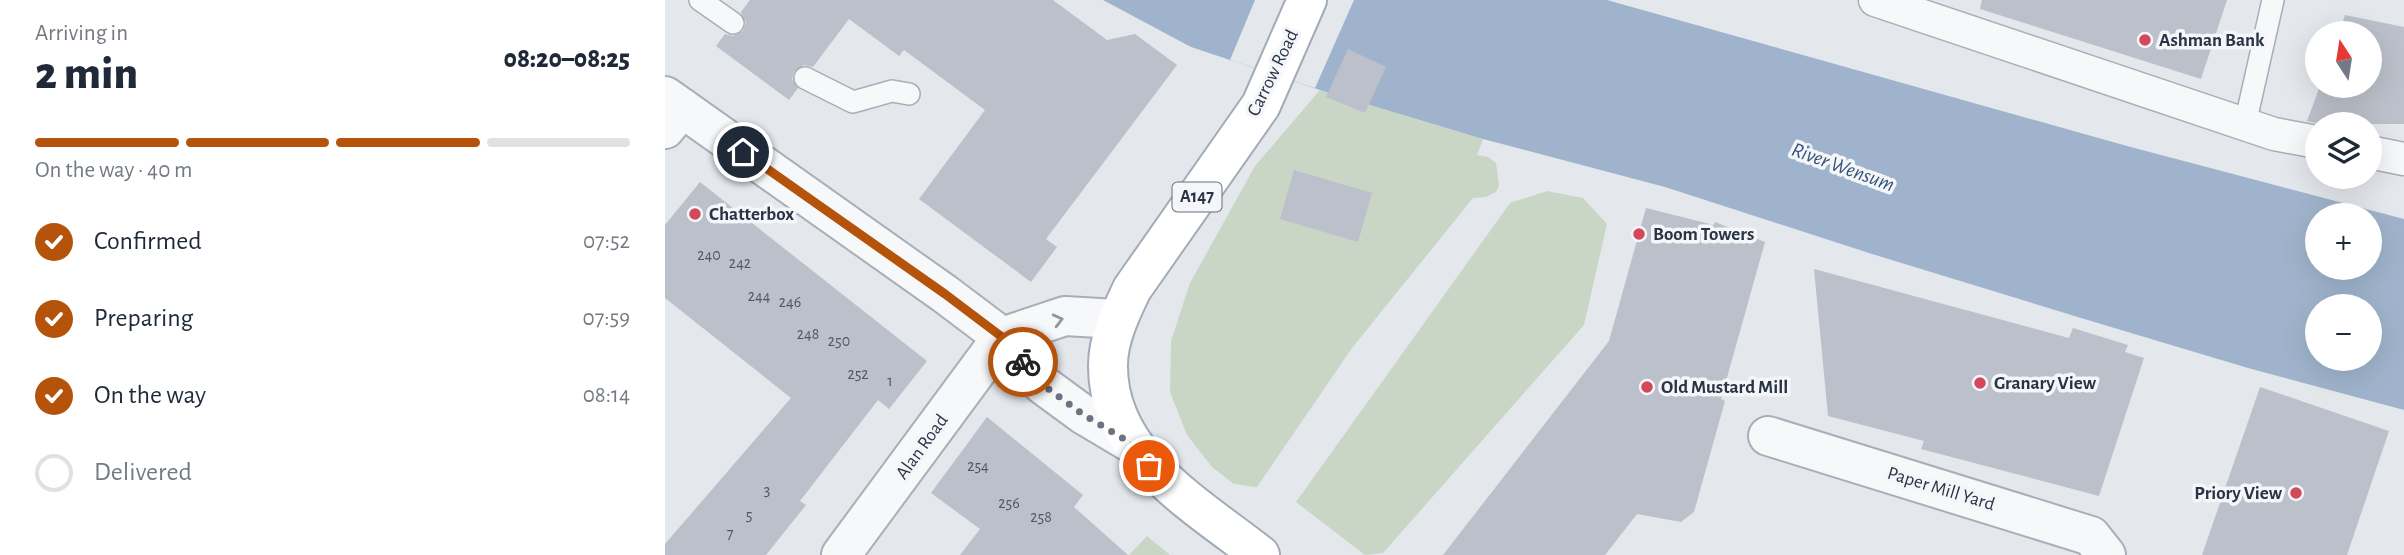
<!DOCTYPE html>
<html lang="en">
<head>
<meta charset="utf-8">
<style>
	:root { --surface:#fff; --page:#f6f6f7; --text:#1f2937; --muted:#747a83; --line:#e0e1e3; --accent:#b45309 }
	body { margin:0; font-family:"Alegreya Sans",sans-serif; background:var(--page); color:var(--text); height:100vh; display:flex; flex-direction:column; font-size:26px; white-space:nowrap }
	* { box-sizing:border-box; margin:0 }
	p { font-size:23px; color:var(--muted) }
	.icon { flex:none; width:38px; height:38px; fill:none; stroke:currentColor; stroke-width:2; stroke-linecap:round; stroke-linejoin:round }
	.map { position:relative; flex:1; overflow:hidden }
	.panel { display:flex; flex-direction:column; background:var(--surface); width:665px }
	.panel>* { flex:none }
	.needle { width:46px; rotate:348deg }
	.tools { position:absolute; left:1640px; top:21px; display:grid; gap:14px }
	.tools a { display:grid; place-items:center; width:77px; height:77px; border-radius:50%; background:var(--surface); box-shadow:0 7px 28px #0002; font-size:35px }
	.pin { position:absolute; display:grid; place-items:center; width:60px; height:60px; color:#fff; margin:-30px; border:4px solid #fff; border-radius:50%; box-shadow:0 2px 7px #0007 }
	.courier { position:absolute; display:grid; place-items:center; width:70px; height:70px; margin:-35px; border:5px solid #b45309; border-radius:50%; background:#fff; color:#222; box-shadow:0 2px 9px #0007 }
	.summary em { font-style:normal; font-weight:800 }
	.summary div { display:flex; flex-direction:column-reverse }
	.summary { display:flex; align-items:center; justify-content:space-between; height:119px; padding:0 35px }
	h1 { font-size:46px; font-weight:800; line-height:52px }
	.bar { display:grid; grid-template-columns:repeat(4,1fr); gap:10px 7px; align-content:center; height:84px; padding:0 35px }
	.bar i { height:9px; border-radius:5px; background:var(--line) }
	.bar .current { background:var(--accent) }
	.bar p { grid-column:span 4 }
	ol { padding:0 35px; list-style:none }
	li { display:flex; align-items:center; gap:21px; height:77px }
	li p { margin-inline-start:auto }
	li .icon { padding:7px; border-radius:50%; background:var(--accent); color:#fff; stroke-width:4 }
	li:last-child { color:var(--muted) }
	li i { width:38px; height:38px; border:4px solid var(--line); border-radius:50% }
	main { display:flex; flex:1; min-height:0 }
	.map>svg:first-child { display:block }
</style>
</head>
<body>
<main>
<section class="panel">
<div class="summary"><div><h1>2 min</h1><p>Arriving in</p></div><em>08:20–08:25</em></div>
<div class="bar"><i class="current"></i><i class="current"></i><i class="current"></i><i></i><p>On the way · 40 m</p></div>
<ol>
<li><svg class="icon" aria-label="check" viewBox="0 0 24 24"><path d="M5 12l5 5 9-10"/></svg>Confirmed<p>07:52</p></li>
<li><svg class="icon" aria-label="check" viewBox="0 0 24 24"><path d="M5 12l5 5 9-10"/></svg>Preparing<p>07:59</p></li>
<li><svg class="icon" aria-label="check" viewBox="0 0 24 24"><path d="M5 12l5 5 9-10"/></svg>On the way<p>08:14</p></li>
<li><i></i>Delivered</li>
</ol>
</section>
<div class="map">
<svg width="1739" height="555" viewBox="0 0 1739 555">
	<rect width="100%" height="100%" fill="#e4e7ec"/>
	<g fill="#c9d6c5">
		<polygon points="655,90 818,139 812,155 823,157 831,163 834,186 831,192 821,197 808,198 687,348 592,487 569,484 547,467 522,435 505,392 506,341 525,283 590,166"/>
		<polygon points="882,191 918,198 942,224 919,325 718,553 700,555 631,502 845,203"/>
		<polygon points="482,536 505,555 464,555"/>
	</g>
	<path fill="#9fb4cc" fill-rule="evenodd" d="M 438,0 L 942,0 L 1462,146 L 1739,219 L 1739,410 L 1583,368 L 1416,318 L 1207,254 L 1000,187 L 818,139 L 655,90 L 526,47 ZM 1652,215 L 1704,215 L 1704,268 L 1652,268 ZM 1652,306 L 1704,306 L 1704,359 L 1652,359 Z"/>
	<polygon fill="#e4e7ec" points="590,0 689,0 650,88 565,60"/>
	<g fill="#bbc0ca">
		<polygon points="85,0 388,0 442,40 470,34 512,65 381,239 392,247 366,282 254,199 320,110 239,50 234,56 184,19 148,67 139,65 129,72 127,79 133,88 124,100 51,46 60,34 68,36 78,31 81,23 76,12"/>
		<polygon points="1317,0 1562,0 1536,79 1315,9"/>
		<polygon points="1680,15 1739,27 1739,124 1656,124 1642,121 1655,86 1704,86 1704,33 1674,33"/>
		<polygon points="683,49 721,67 700,113 661,97"/>
		<polygon points="629,170 707,193 693,242 615,219"/>
		<polygon points="35,182 262,361 224,409 213,400 135,501 141,505 101,555 0,555 0,544 126,398 0,298 0,225"/>
		<polygon points="981,208 1049,225 1050,222 1100,242 1056,399 1060,401 1029,512 1016,522 972,514 940,555 778,555 944,341"/>
		<polygon points="1149,269 1404,338 1408,328 1463,345 1460,352 1479,358 1434,496 1256,449 1259,441 1163,416"/>
		<polygon points="1595,387 1724,431 1682,555 1537,555"/>
		<polygon points="322,417 418,495 409,507 463,555 295,555 315,529 266,493"/>
	</g>
	<g fill="none" stroke-linecap="round" stroke-linejoin="round">
		<g stroke="#a9aeb7" stroke-width="24">
			<g id="service">
				<polyline points="35,0 68,23"/>
				<polyline points="140,78 188,102 227,91 244,94"/>
				<polyline points="1576,123 1583,111 1608,0"/>
			</g>
		</g>
		<g stroke="#a9aeb7" stroke-width="35">
			<g id="pedestrian">
				<polyline points="1210,0 1609,134 1652,142"/>
				<polyline points="1704,152 1739,159"/>
			</g>
		</g>
		<g stroke="#a9aeb7" stroke-width="42">
			<g id="minor">
				<polyline points="0,129 17,108"/>
				<polyline points="1103,436 1426,536 1441,555"/>
				<polyline points="176,555 337,337"/>
			</g>
		</g>
		<g stroke="#a9aeb7" stroke-width="42">
			<g id="tertiary">
				<polyline points="0,96 280,294 337,337 378,385 419,415 466,443"/>
				<polyline points="337,337 400,316 452,319"/>
			</g>
		</g>
		<g stroke="#a3abb8" stroke-width="42">
			<path id="primary" d="M 595,555 C 533,506 442,456 443,365 C 443,339 456,312 467,289 L 596,105 L 642,0"/>
		</g>
		<use href="#service" stroke="#f7f8fa" stroke-width="21"/>
		<use href="#pedestrian" stroke="#f7f8fa" stroke-width="32"/>
		<use href="#minor" stroke="#f7f8fa" stroke-width="38"/>
		<use href="#tertiary" stroke="#f7f8fa" stroke-width="38"/>
		<use href="#primary" stroke="#fff" stroke-width="38"/>
	</g>
	<defs><path id="oneway-chevron" d="M-2-3.5L2.5 0L-2 3.5" fill="none" stroke-width="1.6" stroke-linecap="round" stroke-linejoin="round" transform="scale(1.75)"/></defs>
	<use stroke="#9196a0" href="#oneway-chevron" transform="translate(393 320) rotate(-14)"/>
	<g fill="none" stroke-linecap="round" stroke-linejoin="round">
		<polyline stroke="#6c737f" stroke-width="7" stroke-dasharray="0 12.6" points="358,362 378,385 419,415 466,443 484,466"/>
		<polyline stroke="#b45309" stroke-width="9" points="78,152 280,294 337,337 358,362"/>
	</g>
	<g fill="#d1495b" stroke="#f4f6f9" stroke-width="2.5">
		<circle cx="1480" cy="40" r="7"/>
		<circle cx="30" cy="214" r="7"/>
		<circle cx="974" cy="234" r="7"/>
		<circle cx="1315" cy="383" r="7"/>
		<circle cx="982" cy="387" r="7"/>
		<circle cx="1631" cy="493" r="7"/>
	</g>
	<g text-anchor="middle" dominant-baseline="central" stroke-width="7" stroke-linejoin="round" paint-order="stroke">
		<g font-size="16" fill="#4f5766">
			<text x="44" y="255">240</text>
			<text x="75" y="263">242</text>
			<text x="94" y="296">244</text>
			<text x="125" y="302">246</text>
			<text x="143" y="334">248</text>
			<text x="174" y="341">250</text>
			<text x="193" y="374">252</text>
			<text x="225" y="381">1</text>
			<text x="313" y="466">254</text>
			<text x="102" y="490">3</text>
			<text x="344" y="503">256</text>
			<text x="84" y="515">5</text>
			<text x="376" y="517">258</text>
			<text x="65" y="534">7</text>
		</g>
		<rect fill="#f4f6f9" stroke="#676e7b" stroke-width="2" x="507.5" y="182.5" width="49" height="29" rx="5"/>
		<g font-size="18" font-weight="bold" fill="#2b3445">
			<text x="532" y="197">A147</text>
		</g>
		<g font-size="19" font-weight="bold" fill="#2b3445" stroke="#f4f6f9" text-anchor="start">
			<text x="1494" y="40">Ashman Bank</text>
			<text x="44" y="214">Chatterbox</text>
			<text x="988" y="234">Boom Towers</text>
			<text x="1329" y="383">Granary View</text>
			<text x="996" y="387">Old Mustard Mill</text>
			<text x="1617" y="493" text-anchor="end">Priory View</text>
		</g>
		<g font-size="19" fill="#2b3445" stroke="#f4f6f9">
			<text transform="translate(608 73) rotate(-64)">Carrow Road</text>
			<text transform="translate(257 447) rotate(-54)">Alan Road</text>
			<text transform="translate(1276 489) rotate(17)">Paper Mill Yard</text>
		</g>
		<g font-size="21" font-style="italic" fill="#34527a" stroke="#f4f6f9">
			<text transform="translate(1178 167) rotate(20)">River Wensum</text>
		</g>
	</g>
</svg>
<div class="tools">
<a><svg class="needle" viewBox="-14 -14 28 28"><path d="M0-13l5 13h-10z" fill="#e53935"/><path d="M0 13l5-13h-10z" fill="#747a83"/></svg></a>
<a><svg class="icon" aria-label="layers" viewBox="0 0 24 24"><path d="M12 4l9 5-9 5-9-5zM3 14l9 5 9-5"/></svg></a>
<a>+</a>
<a>−</a>
</div>
<div class="pin" style="left:484px;top:466px;background:#ea580c"><svg class="icon" aria-label="bag" viewBox="0 0 24 24"><path d="M5 8h14l-1 12H6zM9 8a3 3 0 0 1 6 0"/></svg></div>
<div class="pin" style="left:78px;top:152px;background:#1f2937"><svg class="icon" aria-label="home" viewBox="0 0 24 24"><path d="M3 11l9-7 9 7M6 9v11h12V9"/></svg></div>
<div class="courier" style="left:358px;top:362px"><svg class="icon" aria-label="bike" viewBox="0 0 24 24"><circle cx="6" cy="16" r="4"/><circle cx="18" cy="16" r="4"/><path d="M6 16l4-8h5l3 8M10 8l3 8H6M13 5h3"/></svg></div>
</div>
</main>
</body>
</html>
